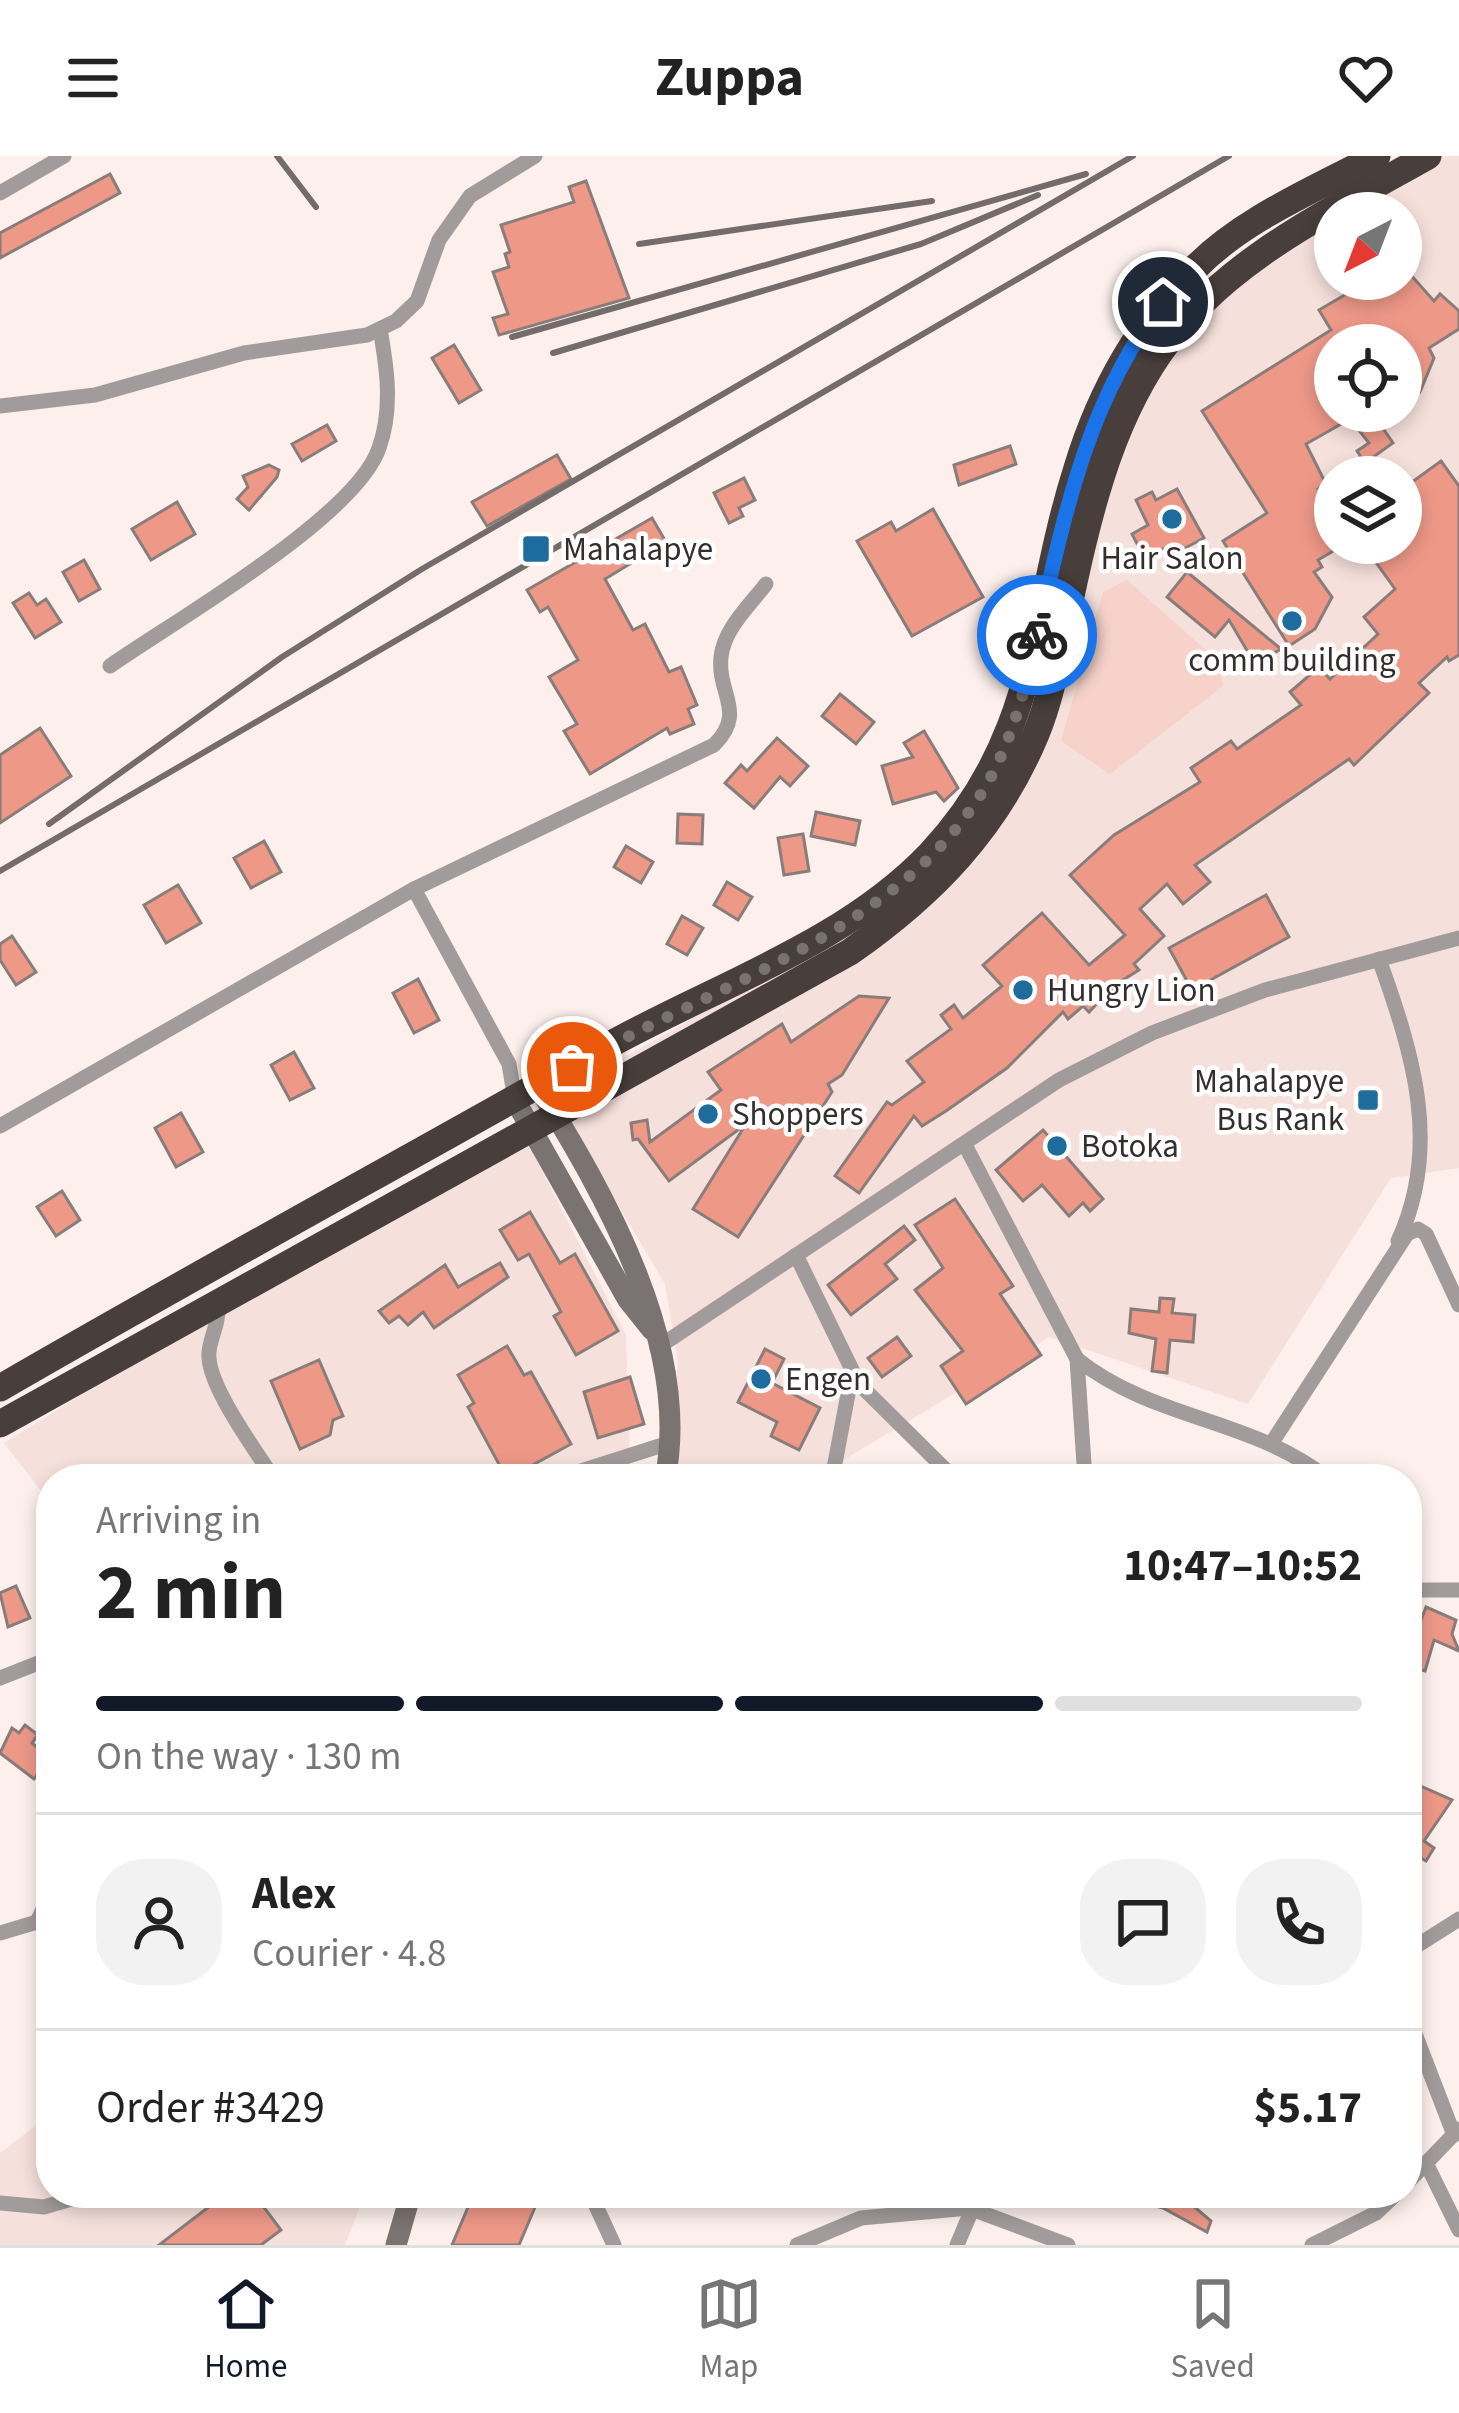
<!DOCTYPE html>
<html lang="en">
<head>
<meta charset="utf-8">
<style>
	:root { --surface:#fff; --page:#f2f2f2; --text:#222; --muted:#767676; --line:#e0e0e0; --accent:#111827 }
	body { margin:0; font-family:"Source Sans 3",sans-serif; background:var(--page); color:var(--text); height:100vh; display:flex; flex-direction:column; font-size:45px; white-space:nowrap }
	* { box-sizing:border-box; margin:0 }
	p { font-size:39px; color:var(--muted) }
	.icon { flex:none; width:66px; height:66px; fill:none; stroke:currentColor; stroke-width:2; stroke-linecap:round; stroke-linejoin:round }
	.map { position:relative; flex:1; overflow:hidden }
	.details { position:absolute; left:36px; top:1308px; width:1386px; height:744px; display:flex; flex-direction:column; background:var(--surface); border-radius:48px; box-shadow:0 6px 18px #0003 }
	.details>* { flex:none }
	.needle { width:78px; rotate:222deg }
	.controls { position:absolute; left:1314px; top:36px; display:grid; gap:24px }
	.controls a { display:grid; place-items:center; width:108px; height:108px; border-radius:50%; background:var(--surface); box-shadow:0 6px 18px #0003; font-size:60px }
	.pin { position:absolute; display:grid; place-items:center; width:102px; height:102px; color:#fff; margin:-51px; border:6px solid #fff; border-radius:50%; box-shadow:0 3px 12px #0007 }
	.courier { position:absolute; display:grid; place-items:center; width:120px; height:120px; margin:-60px; border:9px solid #1a73e8; border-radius:50%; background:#fff; color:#222; box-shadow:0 3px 15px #0007 }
	.head em { font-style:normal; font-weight:700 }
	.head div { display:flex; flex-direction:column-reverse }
	.head { display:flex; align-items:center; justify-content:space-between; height:204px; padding:0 60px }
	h1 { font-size:78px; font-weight:700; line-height:90px }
	.bar { display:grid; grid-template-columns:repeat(4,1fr); gap:18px 12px; align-content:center; height:144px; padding:0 60px }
	.bar i { height:15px; border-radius:9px; background:var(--line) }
	.bar .current { background:var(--accent) }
	.bar p { grid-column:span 4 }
	.line { display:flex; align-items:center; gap:30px; padding:0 60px; border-top:3px solid var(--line) }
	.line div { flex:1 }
	.round { display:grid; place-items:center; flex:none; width:126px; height:126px; border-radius:48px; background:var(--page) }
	header { display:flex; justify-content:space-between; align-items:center; height:156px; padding:0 60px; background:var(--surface); font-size:54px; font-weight:700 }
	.menu { display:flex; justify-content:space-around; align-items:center; height:168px; border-top:3px solid var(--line); background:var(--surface); font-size:33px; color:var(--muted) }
	.menu a { display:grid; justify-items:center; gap:6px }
	.menu .current { color:var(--accent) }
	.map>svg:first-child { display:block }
</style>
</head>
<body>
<header><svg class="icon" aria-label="menu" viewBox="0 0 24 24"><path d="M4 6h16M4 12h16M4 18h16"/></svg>Zuppa<svg class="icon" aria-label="heart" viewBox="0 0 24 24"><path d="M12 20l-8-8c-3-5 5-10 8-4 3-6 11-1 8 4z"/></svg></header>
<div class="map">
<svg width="1459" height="2089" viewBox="0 0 1459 2089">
	<rect width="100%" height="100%" fill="#fcefec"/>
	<g fill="#f6e0db" fill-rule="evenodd">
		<path d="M 1398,0 L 1459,0 L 1459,1012 L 1391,1022 L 1248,1248 L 1049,1181 L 830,1312 L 828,1323 L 669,1323 L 678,1205 L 665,1128 L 554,941 L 818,792 L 922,726 L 1036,567 L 1072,384 L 1185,148 L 1244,92 ZM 1335,57 L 1401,57 L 1401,123 L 1335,123 ZM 1335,189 L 1401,189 L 1401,255 L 1335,255 ZM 1335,321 L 1401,321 L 1401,387 L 1335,387 Z"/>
		<polygon points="518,968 626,1179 630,1306 623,1323 51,1323 51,1348 4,1287"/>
		<polygon points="51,1958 51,2037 365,2037 345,2089 0,2089 0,1997"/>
	</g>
	<polygon fill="#f6d2ca" points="1127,424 1218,505 1223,530 1110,618 1061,585 1103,436"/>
	<g fill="#ee9888" stroke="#897d7b" stroke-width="3">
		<polygon points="110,18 120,37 0,102 0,77"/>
		<polygon points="586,25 629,142 499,179 493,162 508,158 493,116 509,111 505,98 510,96 501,69 574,46 569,31"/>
		<polygon points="1401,108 1434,145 1440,138 1459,155 1459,173 1429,192 1434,202 1420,236 1401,247 1401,189 1335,189 1335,255 1402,255 1380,268 1393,287 1365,307 1357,295 1369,287 1350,263 1306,288 1326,328 1318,333 1335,359 1335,394 1318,404 1322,411 1314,416 1332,441 1315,473 1289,490 1223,385 1267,357 1202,255 1331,174 1319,154 1372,123 1401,123"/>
		<polygon points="454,189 481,234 459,247 432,202"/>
		<polygon points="327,269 336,285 302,305 292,288"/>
		<polygon points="1010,290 1016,308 959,329 954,309"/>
		<polygon points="557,299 571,323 487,370 472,346"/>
		<polygon points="1441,305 1459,330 1459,499 1449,505 1447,501 1419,527 1429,537 1354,609 1349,603 1195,709 1210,726 1183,748 1167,728 1140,753 1164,780 1134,808 1139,814 1115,829 1089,856 1083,850 1068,863 1063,856 1007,912 946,955 922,970 914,960 859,1037 835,1020 887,946 892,949 924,926 907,905 951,873 941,859 954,849 963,862 1002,830 983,809 1042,757 1089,809 1125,779 1070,719 1114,679 1200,626 1191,612 1231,585 1237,593 1301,549 1290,536 1319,511 1330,523 1378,478 1364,461 1395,433 1362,387 1401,387 1401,334"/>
		<polygon points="269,309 279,314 277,321 249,354 237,343 248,331 243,320"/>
		<polygon points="744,322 755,344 739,352 743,360 729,367 714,337"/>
		<polygon points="1177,333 1204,382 1172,399 1167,391 1145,403 1132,378 1148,369 1136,344 1152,336 1156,344"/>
		<polygon points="177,346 195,378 151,404 132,373"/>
		<polygon points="933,353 983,441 912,480 857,385 891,366 896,375"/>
		<polygon points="652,362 666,386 605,423 633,474 645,468 669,516 681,511 697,549 688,553 694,568 670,578 667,572 590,618 564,575 577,568 549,521 578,504 548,451 540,456 527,434"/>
		<polygon points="84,404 100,433 79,445 63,416"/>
		<polygon points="1187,416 1236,456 1281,493 1255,508 1229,464 1215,481 1167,441"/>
		<polygon points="29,437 37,449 46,443 61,466 35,482 13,447"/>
		<polygon points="840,538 874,566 856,588 822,560"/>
		<polygon points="40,572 71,620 0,667 0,599"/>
		<polygon points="924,575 958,632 944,645 936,636 893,648 882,610 913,601 904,587"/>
		<polygon points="777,582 808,610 790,630 780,621 754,652 725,627 741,609 747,615"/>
		<polygon points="816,656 860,665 855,689 811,680"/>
		<polygon points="678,658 703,659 702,688 677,687"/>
		<polygon points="803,678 809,715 784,719 778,682"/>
		<polygon points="264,685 281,716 251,732 234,702"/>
		<polygon points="626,690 653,706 641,727 614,711"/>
		<polygon points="727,726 752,741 738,764 714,749"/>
		<polygon points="178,729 201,767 166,787 144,749"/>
		<polygon points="1266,739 1289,781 1192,834 1169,792"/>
		<polygon points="682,760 703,772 687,799 667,788"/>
		<polygon points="12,780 36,816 16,829 0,804 0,788"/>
		<polygon points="418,823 439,864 414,877 393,837"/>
		<polygon points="859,840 889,842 842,919 828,928 832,936 738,1081 693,1053 746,968 669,1025 638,983 633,984 631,967 647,964 650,986 721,934 708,916 782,868 791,886"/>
		<polygon points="294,896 314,932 290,944 271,909"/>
		<polygon points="181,957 203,996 176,1011 155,972"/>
		<polygon points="1043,974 1103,1043 1090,1055 1083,1047 1069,1060 1042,1029 1023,1045 996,1014"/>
		<polygon points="62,1035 80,1064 56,1080 37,1051"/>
		<polygon points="955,1043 1013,1130 1000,1138 1041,1199 966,1248 941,1210 963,1195 915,1134 943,1112 915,1069"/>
		<polygon points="530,1056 560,1107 575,1098 618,1175 576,1199 554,1160 561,1156 529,1098 518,1104 500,1074"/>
		<polygon points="904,1070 915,1084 885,1108 897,1123 851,1159 828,1129"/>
		<polygon points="500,1107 508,1121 434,1172 423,1156 408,1169 399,1160 389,1167 379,1155 445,1109 458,1131"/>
		<polygon points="1160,1142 1174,1143 1172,1157 1195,1159 1193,1186 1170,1184 1167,1217 1152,1215 1156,1183 1129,1177 1131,1153 1159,1156"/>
		<polygon points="897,1181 911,1200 882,1221 868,1202"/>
		<polygon points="507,1190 524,1219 531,1216 571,1288 507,1323 468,1251 474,1247 458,1219"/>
		<polygon points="765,1193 784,1203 772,1227 820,1252 799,1294 771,1280 777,1266 738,1246"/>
		<polygon points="319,1204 343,1260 333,1264 330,1279 300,1293 271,1225"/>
		<polygon points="630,1221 644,1268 598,1282 584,1236"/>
		<polygon points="16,1430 30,1462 8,1471 0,1437"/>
		<polygon points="1426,1451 1456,1464 1452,1478 1459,1495 1434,1484 1425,1515 1407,1509 1407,1501"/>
		<polygon points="25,1569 38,1579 32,1587 50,1602 34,1623 0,1597 12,1572 19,1577"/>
		<polygon points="1407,1624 1452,1644 1424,1685 1434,1692 1426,1705 1414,1698 1407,1709 1407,1675 1420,1658 1407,1652"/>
		<polygon points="227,2037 253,2037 281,2074 261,2089 159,2089"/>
		<polygon points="474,2037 541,2037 519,2089 452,2089"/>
		<polygon points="1126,2037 1178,2037 1211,2065 1207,2076 1163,2052 1126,2043"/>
	</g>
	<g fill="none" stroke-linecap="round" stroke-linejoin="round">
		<g stroke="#a19c9b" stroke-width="15">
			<polyline points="0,37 64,0"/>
			<polyline points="0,250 95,239 244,197 367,179 396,165 417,145 439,84 470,40 535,0"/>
			<path d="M 110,510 C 174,465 356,361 379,292 C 393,253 387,212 380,173"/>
			<path d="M 1379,803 C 1413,898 1442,990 1398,1085"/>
			<path d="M 515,944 L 509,908 L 414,733 L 714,589 C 747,556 717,538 721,501 C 724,473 749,450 766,428"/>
			<polyline points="0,970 414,733"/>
			<polyline points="965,989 1077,1203 1085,1323"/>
			<polyline points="796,1099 859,1228 955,1323"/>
			<path d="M 218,1146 C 220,1171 207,1185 209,1202 C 211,1234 256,1295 274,1323"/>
			<polyline points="657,1192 1059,924 1152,877 1265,834 1459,782"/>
			<path d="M 1077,1203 C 1153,1264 1254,1263 1328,1323"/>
			<polyline points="1273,1285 1407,1078 1418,1073 1426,1078 1459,1149"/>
			<polyline points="556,1323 669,1287"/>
			<polyline points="832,1323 852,1217"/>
			<polyline points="1407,1434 1459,1434"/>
			<polyline points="0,1522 51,1502"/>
			<polyline points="0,1777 37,1766 51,1736"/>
			<polyline points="1407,1796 1459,1763"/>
			<polyline points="1407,1857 1454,1979"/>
			<polyline points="1427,2009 1459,2074"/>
			<polyline points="1407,2027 1459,1973"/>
			<polyline points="590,2037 614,2089"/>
			<polyline points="0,2047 44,2051 92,2037"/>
			<polyline points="797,2089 861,2062 969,2052 1068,2089"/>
			<polyline points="957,2089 979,2037"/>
			<polyline points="1312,2089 1376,2057 1397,2037"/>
		</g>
		<g stroke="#7b7371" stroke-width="21">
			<path d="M 538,931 C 605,1038 692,1191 665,1323"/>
			<polyline points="515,944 628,1144 652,1174"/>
			<polyline points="396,2089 411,2037"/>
		</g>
		<g stroke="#483e3c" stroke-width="27">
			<path d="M 0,1232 C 200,1116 403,1006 604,892 C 712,831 843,789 930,698 C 1042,579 1031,456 1077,312 C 1100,237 1139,167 1195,112 C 1244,62 1316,33 1377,0"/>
			<path d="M 0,1268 L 850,796 C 933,738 997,672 1036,578 C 1051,542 1058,501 1066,463 C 1086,371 1105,277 1159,198 C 1222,104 1333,54 1428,0"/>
		</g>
		<g stroke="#736c6a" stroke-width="6">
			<polyline points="277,0 316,51"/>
			<polyline points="639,88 932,45"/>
			<polyline points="512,181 1086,18"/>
			<polyline points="553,197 921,88 1038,39"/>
			<polyline points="49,668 282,501 422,413 1133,0"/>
			<polyline points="0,715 1229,0"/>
		</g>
	</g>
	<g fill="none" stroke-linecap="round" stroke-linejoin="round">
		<path stroke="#797270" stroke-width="12" stroke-dasharray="0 21.6" d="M 572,911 C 710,830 903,775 987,628 C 1013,582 1026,530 1037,479"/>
		<path stroke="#1a73e8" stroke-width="15" d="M 1037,479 C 1064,361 1087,244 1163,146"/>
	</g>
	<g fill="#1e6c9e" stroke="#fff" stroke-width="4.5">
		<circle cx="1172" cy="363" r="12"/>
		<rect x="521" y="378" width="30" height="30" rx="6"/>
		<circle cx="1292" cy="465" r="12"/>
		<circle cx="1023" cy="834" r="12"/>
		<rect x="1356" y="932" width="24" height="24" rx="6"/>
		<circle cx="708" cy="958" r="12"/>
		<circle cx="1057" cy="990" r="12"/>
		<circle cx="761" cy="1223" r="12"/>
	</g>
	<g text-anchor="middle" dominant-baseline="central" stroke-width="9" stroke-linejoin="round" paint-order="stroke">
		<g font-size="33" fill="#332e2d" stroke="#fff" text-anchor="start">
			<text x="563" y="393">Mahalapye</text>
			<text x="1172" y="402" text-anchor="middle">Hair Salon</text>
			<text x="1292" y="504" text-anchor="middle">comm building</text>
			<text x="1047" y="834">Hungry Lion</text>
			<text x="1344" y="925" text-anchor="end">Mahalapye<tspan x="1344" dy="38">Bus Rank</tspan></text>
			<text x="732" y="958">Shoppers</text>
			<text x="1081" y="990">Botoka</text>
			<text x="785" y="1223">Engen</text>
		</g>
	</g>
</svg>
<div class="controls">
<a><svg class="needle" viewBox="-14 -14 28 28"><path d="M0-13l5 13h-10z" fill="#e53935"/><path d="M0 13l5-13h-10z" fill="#767676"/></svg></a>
<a><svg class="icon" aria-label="locate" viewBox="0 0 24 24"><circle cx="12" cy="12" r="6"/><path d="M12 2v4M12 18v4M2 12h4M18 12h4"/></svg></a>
<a><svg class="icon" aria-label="layers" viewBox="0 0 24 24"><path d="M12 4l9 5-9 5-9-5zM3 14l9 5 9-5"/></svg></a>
</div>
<div class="pin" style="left:572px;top:911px;background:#ea580c"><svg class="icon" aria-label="bag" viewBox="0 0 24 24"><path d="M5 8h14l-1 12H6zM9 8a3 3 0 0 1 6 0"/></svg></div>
<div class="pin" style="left:1163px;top:146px;background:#1f2937"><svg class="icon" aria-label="home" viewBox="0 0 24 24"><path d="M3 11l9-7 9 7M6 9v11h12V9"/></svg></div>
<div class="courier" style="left:1037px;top:479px"><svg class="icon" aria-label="bike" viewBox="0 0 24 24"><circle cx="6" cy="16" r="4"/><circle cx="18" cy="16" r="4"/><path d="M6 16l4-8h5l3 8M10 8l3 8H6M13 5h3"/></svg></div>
<section class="details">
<div class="head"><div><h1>2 min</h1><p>Arriving in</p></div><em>10:47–10:52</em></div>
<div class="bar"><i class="current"></i><i class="current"></i><i class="current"></i><i></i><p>On the way · 130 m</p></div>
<div class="line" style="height:216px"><a class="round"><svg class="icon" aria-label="person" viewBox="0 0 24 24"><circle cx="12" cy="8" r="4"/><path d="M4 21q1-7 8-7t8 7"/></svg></a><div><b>Alex</b><p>Courier · 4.8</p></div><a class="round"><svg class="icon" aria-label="chat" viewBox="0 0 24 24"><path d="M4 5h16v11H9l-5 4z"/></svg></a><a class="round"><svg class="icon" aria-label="phone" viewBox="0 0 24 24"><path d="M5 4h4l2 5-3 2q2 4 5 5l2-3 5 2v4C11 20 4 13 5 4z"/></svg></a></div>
<div class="line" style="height:156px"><div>Order #3429</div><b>$5.17</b></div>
</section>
</div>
<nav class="menu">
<a class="current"><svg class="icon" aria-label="home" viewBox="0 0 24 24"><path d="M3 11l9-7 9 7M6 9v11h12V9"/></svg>Home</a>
<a><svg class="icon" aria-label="map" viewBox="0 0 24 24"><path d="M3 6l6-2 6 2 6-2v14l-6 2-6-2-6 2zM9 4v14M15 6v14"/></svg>Map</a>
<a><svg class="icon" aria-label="saved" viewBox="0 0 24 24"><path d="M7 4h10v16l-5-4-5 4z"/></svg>Saved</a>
</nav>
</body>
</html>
